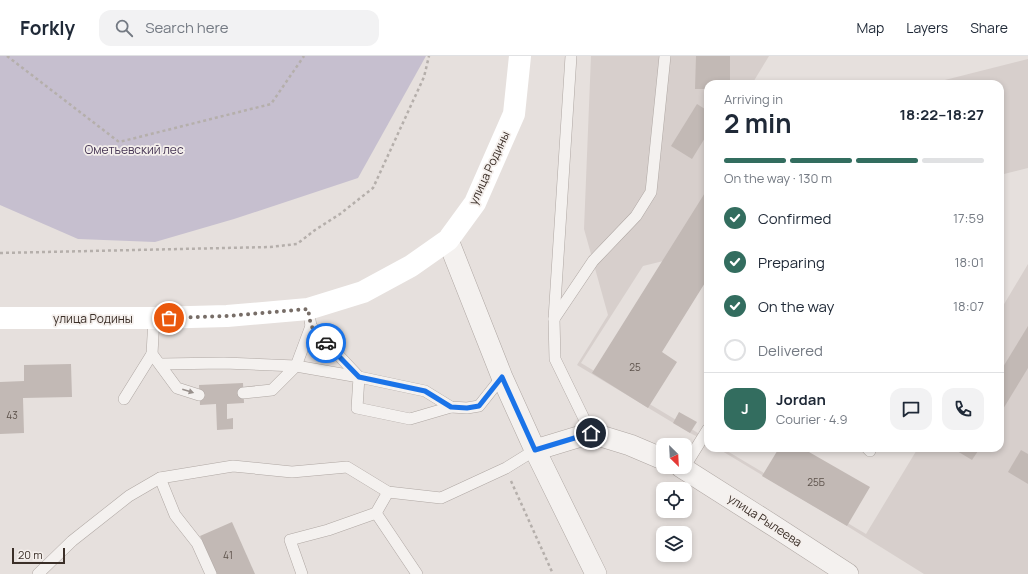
<!DOCTYPE html>
<html lang="en">
<head>
<meta charset="utf-8">
<style>
	:root { --surface:#fff; --page:#f2f2f3; --text:#1f2937; --muted:#747a83; --line:#e0e1e3; --accent:#336d5f }
	body { margin:0; font-family:Manrope,sans-serif; background:var(--page); color:var(--text); height:100vh; display:flex; flex-direction:column; font-size:15px; white-space:nowrap }
	* { box-sizing:border-box; margin:0 }
	p { font-size:13px; color:var(--muted) }
	.icon { flex:none; width:22px; height:22px; fill:none; stroke:currentColor; stroke-width:2; stroke-linecap:round; stroke-linejoin:round }
	.map { position:relative; flex:1; overflow:hidden }
	.panel { position:absolute; left:704px; top:24px; width:300px; height:372px; display:flex; flex-direction:column; background:var(--surface); border-radius:12px; box-shadow:0 2px 6px #0003 }
	.panel>* { flex:none }
	.needle { width:26px; rotate:156deg }
	.fabs { position:absolute; left:656px; top:382px; display:grid; gap:8px }
	.fabs a { display:grid; place-items:center; width:36px; height:36px; border-radius:8px; background:var(--surface); box-shadow:0 2px 6px #0003; font-size:20px }
	.scale { position:absolute; left:12px; bottom:10px; width:53px; box-sizing:border-box; padding-left:4px; border:2px solid #3b2f28; border-top:0; font-size:11px; line-height:14px; white-space:nowrap; color:#3b2f28; -webkit-text-stroke:3px #f4efec; paint-order:stroke }
	.pin { position:absolute; display:grid; place-items:center; width:34px; height:34px; color:#fff; margin:-17px; border:2px solid #fff; border-radius:50%; box-shadow:0 1px 4px #0007 }
	.courier { position:absolute; display:grid; place-items:center; width:40px; height:40px; margin:-20px; border:3px solid #1a73e8; border-radius:50%; background:#fff; color:#222; box-shadow:0 1px 5px #0007 }
	.overview em { font-style:normal; font-weight:700 }
	.overview div { display:flex; flex-direction:column-reverse }
	.overview { display:flex; align-items:center; justify-content:space-between; height:68px; padding:0 20px }
	h1 { font-size:26px; font-weight:700; line-height:30px }
	.bar { display:grid; grid-template-columns:repeat(4,1fr); gap:6px 4px; align-content:center; height:48px; padding:0 20px }
	.bar i { height:5px; border-radius:3px; background:var(--line) }
	.bar .active { background:var(--accent) }
	.bar p { grid-column:span 4 }
	.line { display:flex; align-items:center; gap:10px; padding:0 20px; border-top:1px solid var(--line) }
	.line div { flex:1 }
	.round { display:grid; place-items:center; flex:none; width:42px; height:42px; border-radius:12px; background:var(--page) }
	ol { padding:0 20px; list-style:none }
	li { display:flex; align-items:center; gap:12px; height:44px }
	li p { margin-inline-start:auto }
	li .icon { padding:4px; border-radius:50%; background:var(--accent); color:#fff; stroke-width:4 }
	li:last-child { color:var(--muted) }
	li i { width:22px; height:22px; border:2px solid var(--line); border-radius:50% }
	header { display:flex; align-items:center; gap:24px; box-sizing:border-box; height:56px; padding:0 20px; background:var(--surface); border-bottom:1px solid var(--line) }
	header strong { font-size:19px }
	nav { display:flex; gap:22px; margin-inline-start:auto; font-size:14px }
	.search { width:280px; height:36px; background:var(--page); display:flex; align-items:center; gap:10px; box-sizing:border-box; padding:0 14px; border-radius:12px; color:var(--muted); font-size:15px }
	.map>svg:first-child { display:block }
</style>
</head>
<body>
<header>
<strong>Forkly</strong>
<div class="search"><svg class="icon" aria-label="search" viewBox="0 0 24 24"><circle cx="10" cy="10" r="6"/><path d="M15 15l6 6"/></svg>Search here</div>
<nav><a>Map</a><a>Layers</a><a>Share</a></nav>
</header>
<div class="map">
<svg width="1028" height="518" viewBox="0 0 1028 518">
	<rect width="100%" height="100%" fill="#e6e0dd"/>
	<g fill="#d7cfcc">
		<polygon points="591,0 769,0 752,28 708,28 708,194 643,210 581,307 708,383 708,386 690,377 577,309 608,259 584,173"/>
		<polygon points="1028,3 1028,112 1000,119 1000,28 929,28"/>
		<polygon points="1028,208 1028,518 924,518 847,470 717,392 722,392 866,478 918,392 1000,392 1000,255"/>
	</g>
	<polygon fill="#c6bfcf" points="0,0 426,0 358,122 234,163 155,186 78,183 0,149"/>
	<g fill="#c2b9b5">
		<polygon points="696,0 730,0 730,28 708,28 708,33 695,33"/>
		<polygon points="697,48 708,55 708,77 692,103 671,90"/>
		<polygon points="708,132 708,222 662,296 677,306 648,352 592,317"/>
		<polygon points="1028,270 1028,312 1000,358 1000,316"/>
		<polygon points="71,308 72,341 23,342 24,377 0,378 0,326 24,325 24,309"/>
		<polygon points="243,327 244,347 227,348 227,363 233,362 233,373 217,374 216,348 200,349 199,329"/>
		<polygon points="679,356 697,366 690,377 673,367"/>
		<polygon points="779,392 811,392 809,396 870,431 847,470 762,420"/>
		<polygon points="952,392 980,392 972,404"/>
		<polygon points="1021,394 1028,398 1028,428 1008,416"/>
		<polygon points="232,466 255,518 217,518 200,480"/>
	</g>
	<g fill="none" stroke-linecap="round" stroke-linejoin="round">
		<g stroke="#afa7a3" stroke-width="12">
			<g id="lane">
				<polyline points="571,0 554,263 555,303 591,377"/>
				<polyline points="308,253 311,270 359,321 425,335 451,351 467,352 479,350 502,321"/>
				<polyline points="154,262 152,298 177,332 199,339"/>
				<polyline points="554,263 593,205 636,160 651,136 665,0"/>
				<polyline points="161,308 224,307 296,310 359,321 357,352 410,363 451,351"/>
				<polyline points="243,337 272,334 296,310 311,270"/>
				<polyline points="124,343 152,298"/>
				<polyline points="867,392 870,395"/>
				<polyline points="685,410 708,373"/>
				<polyline points="160,422 175,459 197,487 211,518"/>
				<polyline points="376,457 417,518"/>
				<polyline points="38,518 72,485 129,440 160,422 233,410 292,416 347,411 388,436 441,442 506,412 535,394"/>
				<polyline points="302,518 290,484 328,474 376,457 388,436"/>
			</g>
		</g>
		<g stroke="#afa7a3" stroke-width="22">
			<g id="street">
				<polyline points="448,184 502,321 535,394 596,518"/>
				<polyline points="535,394 591,377 630,389 663,403"/>
				<polyline points="681,411 774,470 848,518"/>
			</g>
		</g>
		<g stroke="#b5afab" stroke-width="2.5" stroke-dasharray="3 3" stroke-linecap="butt">
			<polyline points="7,0 119,86 271,48 304,0"/>
			<polyline points="0,197 270,191 297,188 315,174 340,158 373,132 424,21 429,0"/>
			<polyline points="511,425 553,518"/>
		</g>
		<use href="#lane" stroke="#f4f1ef" stroke-width="11"/>
		<use href="#street" stroke="#f4f1ef" stroke-width="21"/>
		<polyline stroke="#fff" stroke-width="22" points="0,262 154,262 227,260 308,253 363,236 411,210 448,184 475,147 514,58 520,0"/>
	</g>
	<defs><path id="oneway-solid" d="M-6-.8H1V-3.2L6.5 0L1 3.2V.8H-6Z"/></defs>
	<use fill="#98908c" href="#oneway-solid" transform="translate(188 335) rotate(17)"/>
	<g fill="none" stroke-linecap="round" stroke-linejoin="round">
		<polyline stroke="#776d67" stroke-width="4" stroke-dasharray="0 7.2" points="169,262 227,260 308,253 311,270 326,287"/>
		<polyline stroke="#1a73e8" stroke-width="5" points="326,287 359,321 425,335 451,351 467,352 479,350 502,321 535,394 591,377"/>
	</g>
	<g text-anchor="middle" dominant-baseline="central" stroke-width="3.5" stroke-linejoin="round" paint-order="stroke">
		<g font-size="10" fill="#5d524b">
			<text x="635" y="311">25</text>
			<text x="12" y="359">43</text>
			<text x="816" y="426">25Б</text>
			<text x="228" y="499">41</text>
		</g>
		<g font-size="12" fill="#473755" stroke="#f4efec">
			<text x="134" y="93">Ометьевский лес</text>
		</g>
		<g font-size="12" fill="#3b2f28" stroke="#f4efec">
			<text transform="translate(489 112) rotate(-65)">улица Родины</text>
			<text x="93" y="262">улица Родины</text>
			<text transform="translate(765 464) rotate(33)">улица Рылеева</text>
		</g>
	</g>
</svg>
<div class="fabs">
<a><svg class="needle" viewBox="-14 -14 28 28"><path d="M0-13l5 13h-10z" fill="#e53935"/><path d="M0 13l5-13h-10z" fill="#747a83"/></svg></a>
<a><svg class="icon" aria-label="locate" viewBox="0 0 24 24"><circle cx="12" cy="12" r="6"/><path d="M12 2v4M12 18v4M2 12h4M18 12h4"/></svg></a>
<a><svg class="icon" aria-label="layers" viewBox="0 0 24 24"><path d="M12 4l9 5-9 5-9-5zM3 14l9 5 9-5"/></svg></a>
</div>
<div class="scale">20 m</div>
<div class="pin" style="left:169px;top:262px;background:#ea580c"><svg class="icon" aria-label="bag" viewBox="0 0 24 24"><path d="M5 8h14l-1 12H6zM9 8a3 3 0 0 1 6 0"/></svg></div>
<div class="pin" style="left:591px;top:377px;background:#1f2937"><svg class="icon" aria-label="home" viewBox="0 0 24 24"><path d="M3 11l9-7 9 7M6 9v11h12V9"/></svg></div>
<div class="courier" style="left:326px;top:287px"><svg class="icon" aria-label="car" viewBox="0 0 24 24"><path d="M5 17H2v-5l4-1 3-4h7l3 4 3 1v5h-3M9 17h6M6 11h13"/><circle cx="7" cy="17" r="2"/><circle cx="17" cy="17" r="2"/></svg></div>
<section class="panel">
<div class="overview"><div><h1>2 min</h1><p>Arriving in</p></div><em>18:22–18:27</em></div>
<div class="bar"><i class="active"></i><i class="active"></i><i class="active"></i><i></i><p>On the way · 130 m</p></div>
<ol>
<li><svg class="icon" aria-label="check" viewBox="0 0 24 24"><path d="M5 12l5 5 9-10"/></svg>Confirmed<p>17:59</p></li>
<li><svg class="icon" aria-label="check" viewBox="0 0 24 24"><path d="M5 12l5 5 9-10"/></svg>Preparing<p>18:01</p></li>
<li><svg class="icon" aria-label="check" viewBox="0 0 24 24"><path d="M5 12l5 5 9-10"/></svg>On the way<p>18:07</p></li>
<li><i></i>Delivered</li>
</ol>
<div class="line" style="height:72px"><b class="round" style="background:var(--accent);color:#fff">J</b><div><b>Jordan</b><p>Courier · 4.9</p></div><a class="round"><svg class="icon" aria-label="chat" viewBox="0 0 24 24"><path d="M4 5h16v11H9l-5 4z"/></svg></a><a class="round"><svg class="icon" aria-label="phone" viewBox="0 0 24 24"><path d="M5 4h4l2 5-3 2q2 4 5 5l2-3 5 2v4C11 20 4 13 5 4z"/></svg></a></div>
</section>
</div>
</body>
</html>
